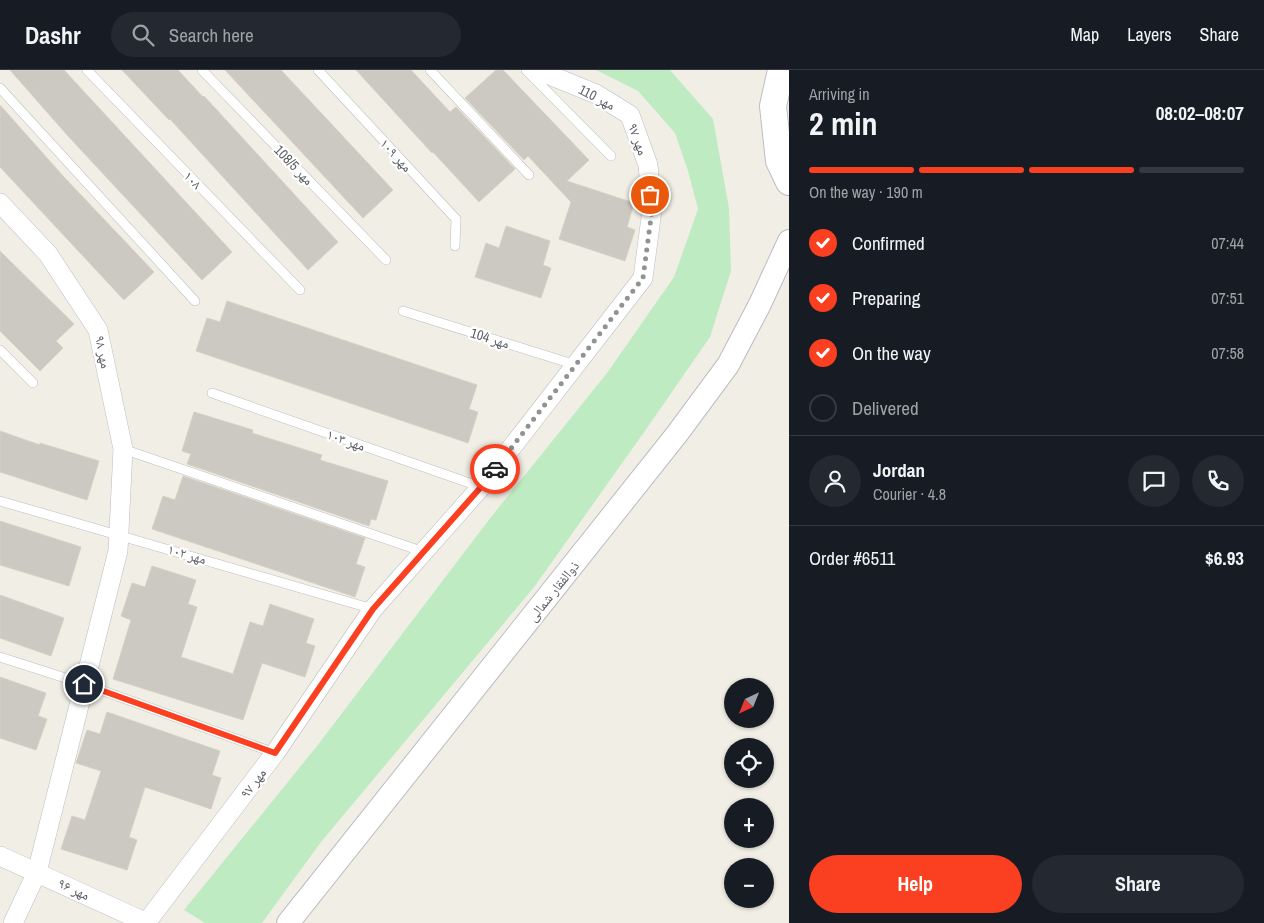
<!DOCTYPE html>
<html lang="en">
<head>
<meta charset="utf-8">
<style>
	:root { --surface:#171b24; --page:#242831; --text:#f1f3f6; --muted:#9ea1a6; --line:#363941; --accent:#fb4021 }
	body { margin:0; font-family:"Archivo Narrow","Noto Naskh Arabic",sans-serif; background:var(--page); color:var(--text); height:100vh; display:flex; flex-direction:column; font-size:19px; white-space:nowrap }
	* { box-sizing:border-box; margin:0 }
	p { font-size:16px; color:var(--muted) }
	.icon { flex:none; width:28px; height:28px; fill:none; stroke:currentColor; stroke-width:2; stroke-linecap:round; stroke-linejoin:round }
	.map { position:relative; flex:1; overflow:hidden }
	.details { display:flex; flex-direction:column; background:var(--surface); width:475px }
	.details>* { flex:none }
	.needle { width:32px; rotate:223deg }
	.buttons { position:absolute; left:724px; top:608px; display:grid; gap:10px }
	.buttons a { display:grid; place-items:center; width:50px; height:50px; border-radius:50%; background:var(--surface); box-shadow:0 1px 4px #0004; font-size:25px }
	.pin { position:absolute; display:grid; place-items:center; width:42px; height:42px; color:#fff; margin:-21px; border:2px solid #fff; border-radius:50%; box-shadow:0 1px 5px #0007 }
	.courier { position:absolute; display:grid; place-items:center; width:50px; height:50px; margin:-25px; border:4px solid #fb4021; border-radius:50%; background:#fff; color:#222; box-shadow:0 1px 6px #0007 }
	.head em { font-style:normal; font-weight:800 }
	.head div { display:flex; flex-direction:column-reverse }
	.head { display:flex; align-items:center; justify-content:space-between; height:85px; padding:0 20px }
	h1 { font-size:32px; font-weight:800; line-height:38px }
	.bar { display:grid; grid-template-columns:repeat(4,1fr); gap:8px 5px; align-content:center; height:60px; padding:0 20px }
	.bar i { height:6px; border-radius:4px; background:var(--line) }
	.bar .active { background:var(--accent) }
	.bar p { grid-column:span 4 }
	.line { display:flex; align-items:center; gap:12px; padding:0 20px; border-top:1px solid var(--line) }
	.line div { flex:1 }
	.round { display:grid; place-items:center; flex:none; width:52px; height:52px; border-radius:26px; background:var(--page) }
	ol { padding:0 20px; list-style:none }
	li { display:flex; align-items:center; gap:15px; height:55px }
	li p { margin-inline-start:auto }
	li .icon { padding:5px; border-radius:50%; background:var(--accent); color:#fff; stroke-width:4 }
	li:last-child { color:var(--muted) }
	li i { width:28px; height:28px; border:2px solid var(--line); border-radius:50% }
	.action { display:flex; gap:10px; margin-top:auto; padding:10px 20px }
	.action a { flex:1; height:58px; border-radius:30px; background:var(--accent); color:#fff; font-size:20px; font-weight:800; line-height:58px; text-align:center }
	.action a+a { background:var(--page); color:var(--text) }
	header { display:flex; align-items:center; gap:30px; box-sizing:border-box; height:70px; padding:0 25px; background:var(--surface); border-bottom:1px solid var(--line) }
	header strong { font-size:24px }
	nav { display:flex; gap:28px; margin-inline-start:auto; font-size:18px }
	.search { width:350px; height:45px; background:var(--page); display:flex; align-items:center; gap:12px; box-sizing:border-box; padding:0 18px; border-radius:28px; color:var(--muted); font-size:19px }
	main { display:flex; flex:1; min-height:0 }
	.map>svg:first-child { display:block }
</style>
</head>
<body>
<header>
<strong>Dashr</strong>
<div class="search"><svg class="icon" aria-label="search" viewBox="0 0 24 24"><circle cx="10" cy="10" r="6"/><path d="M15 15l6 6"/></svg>Search here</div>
<nav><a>Map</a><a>Layers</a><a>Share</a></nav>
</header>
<main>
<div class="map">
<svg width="789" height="853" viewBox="0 0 789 853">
	<rect width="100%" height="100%" fill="#f1efe5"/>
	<polygon fill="#bfebc2" points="596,0 670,0 713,49 729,138 731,201 710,267 647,358 535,516 321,772 262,853 205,853 184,840 317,676 491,447 607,303 674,207 698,139 688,101 675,63 638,21"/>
	<g fill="#ccc9c2" stroke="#d6d1c3">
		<polygon points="10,0 64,0 232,182 202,210 68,66"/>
		<polygon points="122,0 178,0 203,27 204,26 338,172 308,200 170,49 169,50"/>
		<polygon points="225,0 281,0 393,120 363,148"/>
		<polygon points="356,0 411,0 450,42 456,37 515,99 479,132 433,82 432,83"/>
		<polygon points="496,0 503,0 589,90 567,111 634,133 627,157 635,160 625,191 559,169 571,132 528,86 524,90 465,28"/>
		<polygon points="0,35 63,106 154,202 124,230 0,97"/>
		<polygon points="506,156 550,171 543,195 551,198 541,228 475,207 486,173 499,178"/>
		<polygon points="0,181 74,254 56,271 63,278 40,301 0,261"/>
		<polygon points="227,231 477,315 469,339 478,342 468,373 196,281 207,248 220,252"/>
		<polygon points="194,342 253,360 252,363 322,385 320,390 388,411 376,450 371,449 369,456 187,394 191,384 182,381"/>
		<polygon points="0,361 40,375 40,373 99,391 87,430 0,402"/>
		<polygon points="183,406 365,468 356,494 365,497 355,527 152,459 163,426 175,430"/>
		<polygon points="0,451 81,477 69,516 0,495"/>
		<polygon points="152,496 196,510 188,534 197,537 181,587 233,604 250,552 263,556 270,534 314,549 306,573 315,576 305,607 262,593 243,650 113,609 131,550 121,546 132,513 145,517"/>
		<polygon points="0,525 64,548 51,586 0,568"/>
		<polygon points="0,607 46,623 38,646 47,649 36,680 0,668"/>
		<polygon points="107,642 220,681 212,705 221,708 211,739 145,717 129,767 137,770 127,800 61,779 72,746 85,750 101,701 76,693 87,660 100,664"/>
	</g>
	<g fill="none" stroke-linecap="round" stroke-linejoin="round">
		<g stroke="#babdc2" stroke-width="10">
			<g id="service">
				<polyline points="87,0 300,220"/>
				<polyline points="202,0 386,190"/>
				<polyline points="318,0 456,149 455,176"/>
				<polyline points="430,0 529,105"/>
				<polyline points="526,0 611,86"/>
				<polyline points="0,18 195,231"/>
				<polyline points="403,241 576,295"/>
				<polyline points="0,280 33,313"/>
				<polyline points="212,323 481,417"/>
				<polyline points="123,379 424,482"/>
				<polyline points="0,431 373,539"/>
				<polyline points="0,587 84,614 275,683"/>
			</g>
		</g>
		<g stroke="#babdc2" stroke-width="20">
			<g id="minor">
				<polyline points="0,133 48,184 98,260 123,379 118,481 37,802 13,853"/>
				<polyline points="0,786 147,853"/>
				<polyline points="146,853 275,683 373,539 481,417 643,208 652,140 648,95 630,45 596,24 537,0"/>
			</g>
		</g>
		<g stroke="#babdc2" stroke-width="24">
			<polyline id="tertiary" points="288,853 677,364 728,295 760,234 789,171"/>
		</g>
		<g stroke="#bbbec4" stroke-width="28">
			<polyline id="secondary" points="781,0 773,36 779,91 789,112"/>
		</g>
		<use href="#service" stroke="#fff" stroke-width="9"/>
		<use href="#minor" stroke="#fff" stroke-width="19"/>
		<use href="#tertiary" stroke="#fff" stroke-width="22"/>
		<use href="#secondary" stroke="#fff" stroke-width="26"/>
	</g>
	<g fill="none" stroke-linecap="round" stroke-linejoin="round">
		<polyline stroke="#919393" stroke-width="5" stroke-dasharray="0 9" points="495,399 643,208 652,140 650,125"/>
		<polyline stroke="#fb4021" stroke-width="6" points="84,614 275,683 373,539 481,417 495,399"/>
	</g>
	<g text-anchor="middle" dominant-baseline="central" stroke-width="4.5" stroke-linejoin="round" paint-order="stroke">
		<g font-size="14" fill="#5d6167" stroke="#fff">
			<text transform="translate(597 27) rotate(27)">مهر 110</text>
			<text transform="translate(638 69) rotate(70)">مهر ۹۷</text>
			<text transform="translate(396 85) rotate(47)">مهر ۱۰۹</text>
			<text transform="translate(294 95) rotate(46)">مهر 108/5</text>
			<text transform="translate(193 110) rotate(46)">۱۰۸</text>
			<text transform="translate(490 268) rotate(17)">مهر 104</text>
			<text transform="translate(103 282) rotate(78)">مهر ۹۸</text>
			<text transform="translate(346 370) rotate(19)">مهر ۱۰۳</text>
			<text transform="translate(187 484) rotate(16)">مهر ۱۰۲</text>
			<text transform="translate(553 521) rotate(-51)">ذوالفقار شمالی</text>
			<text transform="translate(253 713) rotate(-53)">مهر ۹۷</text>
			<text transform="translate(74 819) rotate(25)">مهر ۹۶</text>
		</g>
	</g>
</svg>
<div class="buttons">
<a><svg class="needle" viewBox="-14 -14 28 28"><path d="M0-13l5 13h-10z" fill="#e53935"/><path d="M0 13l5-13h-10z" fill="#9ea1a6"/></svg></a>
<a><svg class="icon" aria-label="locate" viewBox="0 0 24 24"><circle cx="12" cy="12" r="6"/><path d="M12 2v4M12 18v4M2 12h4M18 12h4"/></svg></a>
<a>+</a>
<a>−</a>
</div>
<div class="pin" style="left:650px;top:125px;background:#ea580c"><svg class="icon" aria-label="bag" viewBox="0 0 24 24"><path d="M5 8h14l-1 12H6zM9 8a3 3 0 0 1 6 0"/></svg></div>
<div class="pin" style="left:84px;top:614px;background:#1f2937"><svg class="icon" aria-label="home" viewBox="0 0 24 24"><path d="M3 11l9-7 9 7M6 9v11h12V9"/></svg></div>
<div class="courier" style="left:495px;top:399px"><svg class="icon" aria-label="car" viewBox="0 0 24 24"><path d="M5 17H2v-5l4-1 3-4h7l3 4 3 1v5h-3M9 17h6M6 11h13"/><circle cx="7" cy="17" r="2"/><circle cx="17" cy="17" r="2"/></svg></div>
</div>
<section class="details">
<div class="head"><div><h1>2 min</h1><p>Arriving in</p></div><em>08:02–08:07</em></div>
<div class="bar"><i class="active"></i><i class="active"></i><i class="active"></i><i></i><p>On the way · 190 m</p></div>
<ol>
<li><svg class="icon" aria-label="check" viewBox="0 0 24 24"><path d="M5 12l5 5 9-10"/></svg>Confirmed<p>07:44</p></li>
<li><svg class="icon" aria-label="check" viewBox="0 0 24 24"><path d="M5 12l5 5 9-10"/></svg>Preparing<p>07:51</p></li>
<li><svg class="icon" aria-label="check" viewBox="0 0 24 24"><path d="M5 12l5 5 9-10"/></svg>On the way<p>07:58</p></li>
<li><i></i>Delivered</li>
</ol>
<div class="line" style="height:90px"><a class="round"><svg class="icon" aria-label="person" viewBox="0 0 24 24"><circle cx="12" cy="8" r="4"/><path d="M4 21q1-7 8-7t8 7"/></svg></a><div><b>Jordan</b><p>Courier · 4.8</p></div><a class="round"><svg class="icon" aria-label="chat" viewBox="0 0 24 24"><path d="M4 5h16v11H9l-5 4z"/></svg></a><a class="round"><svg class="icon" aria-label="phone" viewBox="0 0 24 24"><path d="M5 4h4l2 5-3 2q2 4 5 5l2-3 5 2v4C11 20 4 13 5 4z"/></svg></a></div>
<div class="line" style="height:65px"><div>Order #6511</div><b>$6.93</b></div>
<div class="action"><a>Help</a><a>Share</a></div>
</section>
</main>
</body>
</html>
